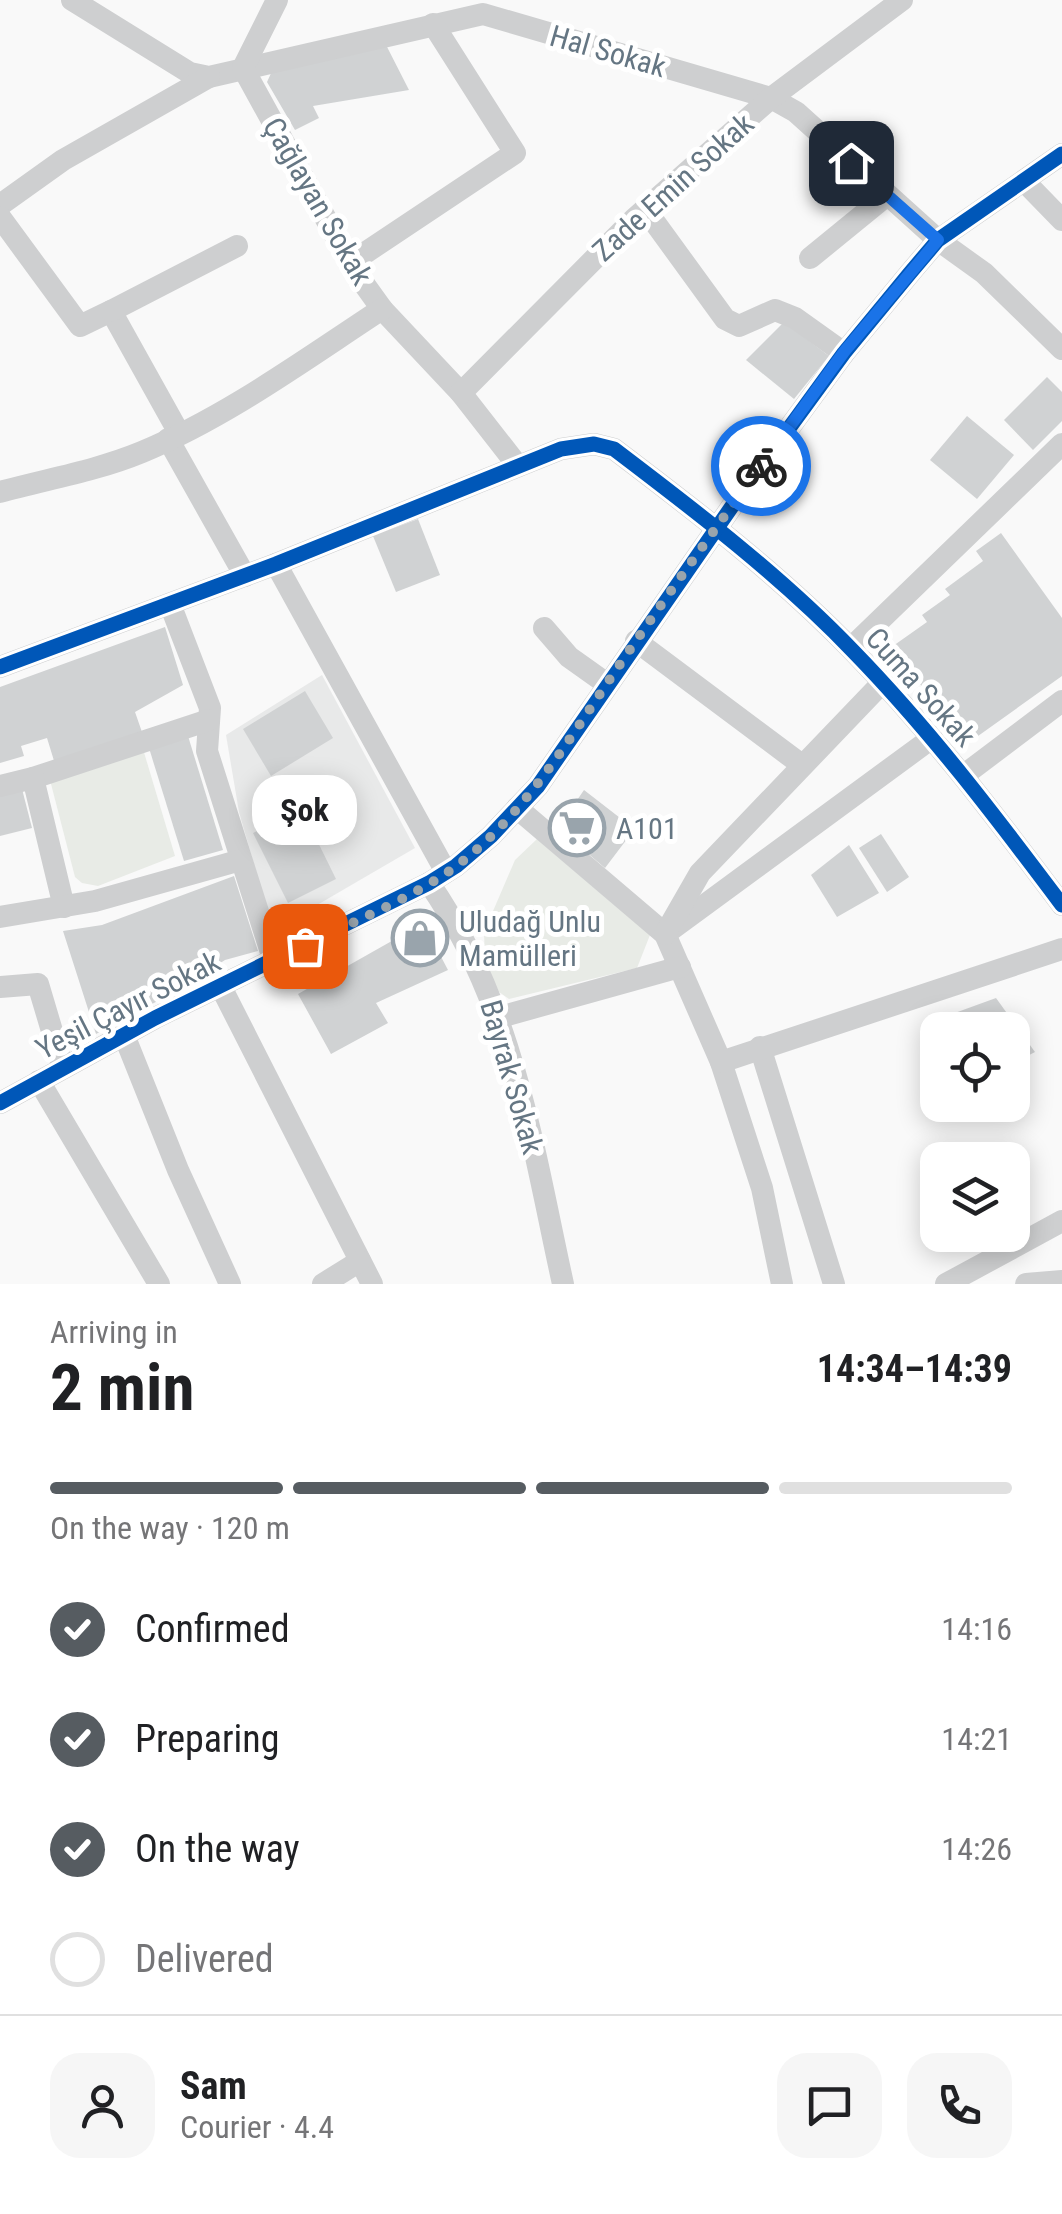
<!DOCTYPE html>
<html lang="en">
<head>
<meta charset="utf-8">
<style>
	:root { --surface:#fff; --page:#f6f6f6; --text:#202124; --muted:#757577; --line:#e0e0e0; --accent:#565c61 }
	body { margin:0; font-family:"Roboto Condensed",sans-serif; background:var(--page); color:var(--text); height:100vh; display:flex; flex-direction:column; font-size:38px; white-space:nowrap }
	* { box-sizing:border-box; margin:0 }
	p { font-size:32px; color:var(--muted) }
	.icon { flex:none; width:55px; height:55px; fill:none; stroke:currentColor; stroke-width:2; stroke-linecap:round; stroke-linejoin:round }
	.map { position:relative; height:1284px; overflow:hidden }
	.details { display:flex; flex-direction:column; background:var(--surface); flex:1 }
	.details>* { flex:none }
	.buttons { position:absolute; left:920px; top:1012px; display:grid; gap:20px }
	.buttons a { display:grid; place-items:center; width:110px; height:110px; border-radius:20px; background:var(--surface); box-shadow:0 5px 25px #0003; font-size:50px }
	.pin { position:absolute; display:grid; place-items:center; width:85px; height:85px; color:#fff; margin:-42px; border-radius:20px; box-shadow:0 5px 15px #0006 }
	.courier { position:absolute; display:grid; place-items:center; width:100px; height:100px; margin:-50px; border:8px solid #1a73e8; border-radius:50%; background:#fff; color:#222; box-shadow:0 2px 12px #0007 }
	.bubble { position:absolute; height:70px; border-radius:30px; background:var(--surface); box-shadow:0 5px 25px #0003; font-size:32px; font-weight:700; line-height:70px; text-align:center }
	.overview em { font-style:normal; font-weight:700 }
	.overview div { display:flex; flex-direction:column-reverse }
	.overview { display:flex; align-items:center; justify-content:space-between; height:170px; padding:0 50px }
	h1 { font-size:65px; font-weight:700; line-height:75px }
	.bar { display:grid; grid-template-columns:repeat(4,1fr); gap:15px 10px; align-content:center; height:120px; padding:0 50px }
	.bar i { height:12px; border-radius:8px; background:var(--line) }
	.bar .on { background:var(--accent) }
	.bar p { grid-column:span 4 }
	.line { display:flex; align-items:center; gap:25px; padding:0 50px; border-top:2px solid var(--line) }
	.line div { flex:1 }
	.round { display:grid; place-items:center; flex:none; width:105px; height:105px; border-radius:30px; background:var(--page) }
	ol { padding:0 50px; list-style:none }
	li { display:flex; align-items:center; gap:30px; height:110px }
	li p { margin-inline-start:auto }
	li .icon { padding:10px; border-radius:50%; background:var(--accent); color:#fff; stroke-width:4 }
	li:last-child { color:var(--muted) }
	li i { width:55px; height:55px; border:5px solid var(--line); border-radius:50% }
	.map>svg:first-child { display:block }
</style>
</head>
<body>
<div class="map">
<svg width="1062" height="1284" viewBox="0 0 1062 1284">
	<rect width="100%" height="100%" fill="#f9f9f9"/>
	<polygon fill="#e8e9e9" points="322,675 415,848 281,926 268,913 239,812 226,735"/>
	<g fill="#e8ebe6">
		<polygon points="143,749 175,856 98,886 82,883 75,877 50,780"/>
		<polygon points="537,839 650,935 637,968 509,999 499,992 485,964 484,932 515,860"/>
	</g>
	<g fill="#d0d2d3">
		<polygon points="384,41 409,90 313,106 319,118 295,130 267,82 273,69"/>
		<polygon points="784,322 829,356 794,399 746,360"/>
		<polygon points="1047,377 1062,392 1062,421 1033,450 1004,420"/>
		<polygon points="967,416 1014,455 977,499 930,460"/>
		<polygon points="418,519 440,575 396,592 373,536"/>
		<polygon points="1001,533 1062,618 1062,676 964,746 893,646 927,622 922,615 950,595 945,589 983,561 976,551"/>
		<polygon points="165,627 183,685 135,712 143,735 55,764 47,738 21,746 24,756 0,763 0,687"/>
		<polygon points="305,691 333,738 271,776 243,729"/>
		<polygon points="188,736 223,850 184,861 149,748"/>
		<polygon points="21,785 32,828 0,836 0,791"/>
		<polygon points="584,790 624,821 617,832 627,839 605,868 558,828"/>
		<polygon points="302,810 336,879 288,903 253,833"/>
		<polygon points="881,834 909,877 887,892 859,848"/>
		<polygon points="849,845 879,893 837,917 811,875"/>
		<polygon points="234,876 258,951 225,960 180,989 96,1034 63,931 102,925"/>
		<polygon points="413,929 427,930 448,970 376,1003 388,1023 331,1054 298,994"/>
		<polygon points="996,998 1035,1052 1012,1064 1012,1030 961,1030 952,1014"/>
	</g>
	<g fill="none" stroke-linecap="round" stroke-linejoin="round">
		<g stroke="#cecfd0" stroke-width="22">
			<polyline points="72,0 190,73 209,77 483,14 771,98 796,112 938,240 984,273 1062,349"/>
			<polyline points="277,0 243,68 354,270 382,309 461,393 518,466"/>
			<polyline points="1024,181 1062,220"/>
			<polyline points="0,205 63,160 209,77"/>
			<polyline points="645,209 725,319 739,326 775,310 795,318 844,353"/>
			<polyline points="0,217 80,326 111,311 179,433"/>
			<polyline points="810,258 886,196"/>
			<polyline points="350,263 515,153 433,24"/>
			<polyline points="111,311 237,246"/>
			<polyline points="461,393 634,219 771,98 902,0"/>
			<polyline points="168,439 245,576"/>
			<path d="M 0,492 C 47,479 96,471 142,452 C 228,416 304,360 382,309"/>
			<polyline points="276,564 446,872"/>
			<polyline points="170,604 210,708 207,751 274,962"/>
			<polyline points="544,628 569,657 607,684"/>
			<polyline points="636,641 802,765"/>
			<polyline points="851,648 1062,444"/>
			<path d="M 0,667 L 276,564 L 561,449 L 594,444 L 614,449 C 697,512 781,576 853,651 C 930,730 996,817 1062,905"/>
			<polyline points="964,775 1062,701"/>
			<polyline points="33,778 209,720"/>
			<polyline points="0,786 33,778 64,907"/>
			<polyline points="517,808 665,934 721,1062 762,1188 782,1284"/>
			<path d="M 429,883 C 513,1004 532,1143 563,1284"/>
			<polyline points="0,917 95,901 241,860"/>
			<polyline points="672,929 932,738"/>
			<polyline points="665,934 700,873 883,682"/>
			<polyline points="0,987 38,984 63,1068"/>
			<polyline points="221,987 372,1284"/>
			<polyline points="500,1017 680,967"/>
			<polyline points="124,1035 178,1170 230,1284"/>
			<polyline points="760,1047 834,1284"/>
			<polyline points="721,1062 1062,949"/>
			<polyline points="39,1081 159,1284"/>
			<polyline points="0,1103 155,1018 429,883 456,866 491,836 538,786 735,502 844,353 910,273 938,240 1062,154"/>
			<polyline points="323,1284 360,1261"/>
			<polyline points="946,1284 1062,1221"/>
			<polyline points="1026,1284 1062,1281"/>
		</g>
		<g stroke="#fff" stroke-width="21">
			<g id="cycleway">
				<path d="M 0,667 L 276,564 L 561,449 L 594,444 L 614,449 C 697,512 781,576 853,651 C 930,730 996,817 1062,905"/>
				<polyline points="0,1103 155,1018 429,883 456,866 491,836 538,786 735,502 844,353 910,273 938,240 1062,154"/>
			</g>
		</g>
		<use href="#cycleway" stroke="#0057b8" stroke-width="15"/>
	</g>
	<g fill="none" stroke-linecap="round" stroke-linejoin="round">
		<path stroke="#99a4ac" stroke-width="10" stroke-dasharray="0 18" d="M 305,946 C 355,920 414,898 459,864 C 526,813 569,739 616,670 C 663,601 712,533 761,466"/>
		<polyline stroke="#1a73e8" stroke-width="12" points="761,466 844,352 938,240 851,163"/>
	</g>
	<defs>
		<g id="supermarket-ring" transform="scale(2.875)"><circle r="9.5" fill="#fff" stroke="#99a4ac" stroke-width="1.5"/><path d="M-6-5.5h2.5l.6 2H6L4.5 2H-2.5L-4.4-4H-6ZM-1.5 3.2a1.3 1.3 0 1 0 .1 0ZM3 3.2a1.3 1.3 0 1 0 .1 0Z" fill="#99a4ac"/></g>
		<g id="shop-ring" transform="scale(2.875)"><circle r="9.5" fill="#fff" stroke="#99a4ac" stroke-width="1.5"/><path d="M-5-2.5h2.3a2.7 3.5 0 0 1 5.4 0H5L5.5 6h-11ZM-1.5-2.5h3a1.5 2.3 0 0 0-3 0Z" fill="#99a4ac"/></g>
	</defs>
	<g fill-rule="evenodd">
		<use href="#supermarket-ring" x="577" y="828"/>
		<use href="#shop-ring" x="420" y="938"/>
	</g>
	<g text-anchor="middle" dominant-baseline="central" stroke-width="10" stroke-linejoin="round" paint-order="stroke">
		<g font-size="30" fill="#657683" stroke="#fff">
			<text transform="translate(608 51) rotate(16)">Hal Sokak</text>
			<text transform="translate(673 187) rotate(-42)">Zade Emin Sokak</text>
			<text transform="translate(318 201) rotate(60)">Çağlayan Sokak</text>
			<text transform="translate(921 687) rotate(48)">Cuma Sokak</text>
			<text transform="translate(128 1005) rotate(-27)">Yeşil Çayır Sokak</text>
			<text transform="translate(512 1077) rotate(74)">Bayrak Sokak</text>
		</g>
		<g font-size="30" fill="#657683" stroke="#fff" text-anchor="start">
			<text x="616" y="828">A101</text>
			<text x="459" y="921">Uludağ Unlu<tspan x="459" dy="34">Mamülleri</tspan></text>
		</g>
	</g>
</svg>
<div class="buttons">
<a><svg class="icon" aria-label="locate" viewBox="0 0 24 24"><circle cx="12" cy="12" r="6"/><path d="M12 2v4M12 18v4M2 12h4M18 12h4"/></svg></a>
<a><svg class="icon" aria-label="layers" viewBox="0 0 24 24"><path d="M12 4l9 5-9 5-9-5zM3 14l9 5 9-5"/></svg></a>
</div>
<div class="pin" style="left:305px;top:946px;background:#ea580c"><svg class="icon" aria-label="bag" viewBox="0 0 24 24"><path d="M5 8h14l-1 12H6zM9 8a3 3 0 0 1 6 0"/></svg></div>
<div class="pin" style="left:851px;top:163px;background:#1f2937"><svg class="icon" aria-label="home" viewBox="0 0 24 24"><path d="M3 11l9-7 9 7M6 9v11h12V9"/></svg></div>
<div class="courier" style="left:761px;top:466px"><svg class="icon" aria-label="bike" viewBox="0 0 24 24"><circle cx="6" cy="16" r="4"/><circle cx="18" cy="16" r="4"/><path d="M6 16l4-8h5l3 8M10 8l3 8H6M13 5h3"/></svg></div>
<div class="bubble" style="left:252px;top:775px;width:105px">Şok</div>
</div>
<section class="details">
<div class="overview"><div><h1>2 min</h1><p>Arriving in</p></div><em>14:34–14:39</em></div>
<div class="bar"><i class="on"></i><i class="on"></i><i class="on"></i><i></i><p>On the way · 120 m</p></div>
<ol>
<li><svg class="icon" aria-label="check" viewBox="0 0 24 24"><path d="M5 12l5 5 9-10"/></svg>Confirmed<p>14:16</p></li>
<li><svg class="icon" aria-label="check" viewBox="0 0 24 24"><path d="M5 12l5 5 9-10"/></svg>Preparing<p>14:21</p></li>
<li><svg class="icon" aria-label="check" viewBox="0 0 24 24"><path d="M5 12l5 5 9-10"/></svg>On the way<p>14:26</p></li>
<li><i></i>Delivered</li>
</ol>
<div class="line" style="height:180px"><a class="round"><svg class="icon" aria-label="person" viewBox="0 0 24 24"><circle cx="12" cy="8" r="4"/><path d="M4 21q1-7 8-7t8 7"/></svg></a><div><b>Sam</b><p>Courier · 4.4</p></div><a class="round"><svg class="icon" aria-label="chat" viewBox="0 0 24 24"><path d="M4 5h16v11H9l-5 4z"/></svg></a><a class="round"><svg class="icon" aria-label="phone" viewBox="0 0 24 24"><path d="M5 4h4l2 5-3 2q2 4 5 5l2-3 5 2v4C11 20 4 13 5 4z"/></svg></a></div>
</section>
</body>
</html>
